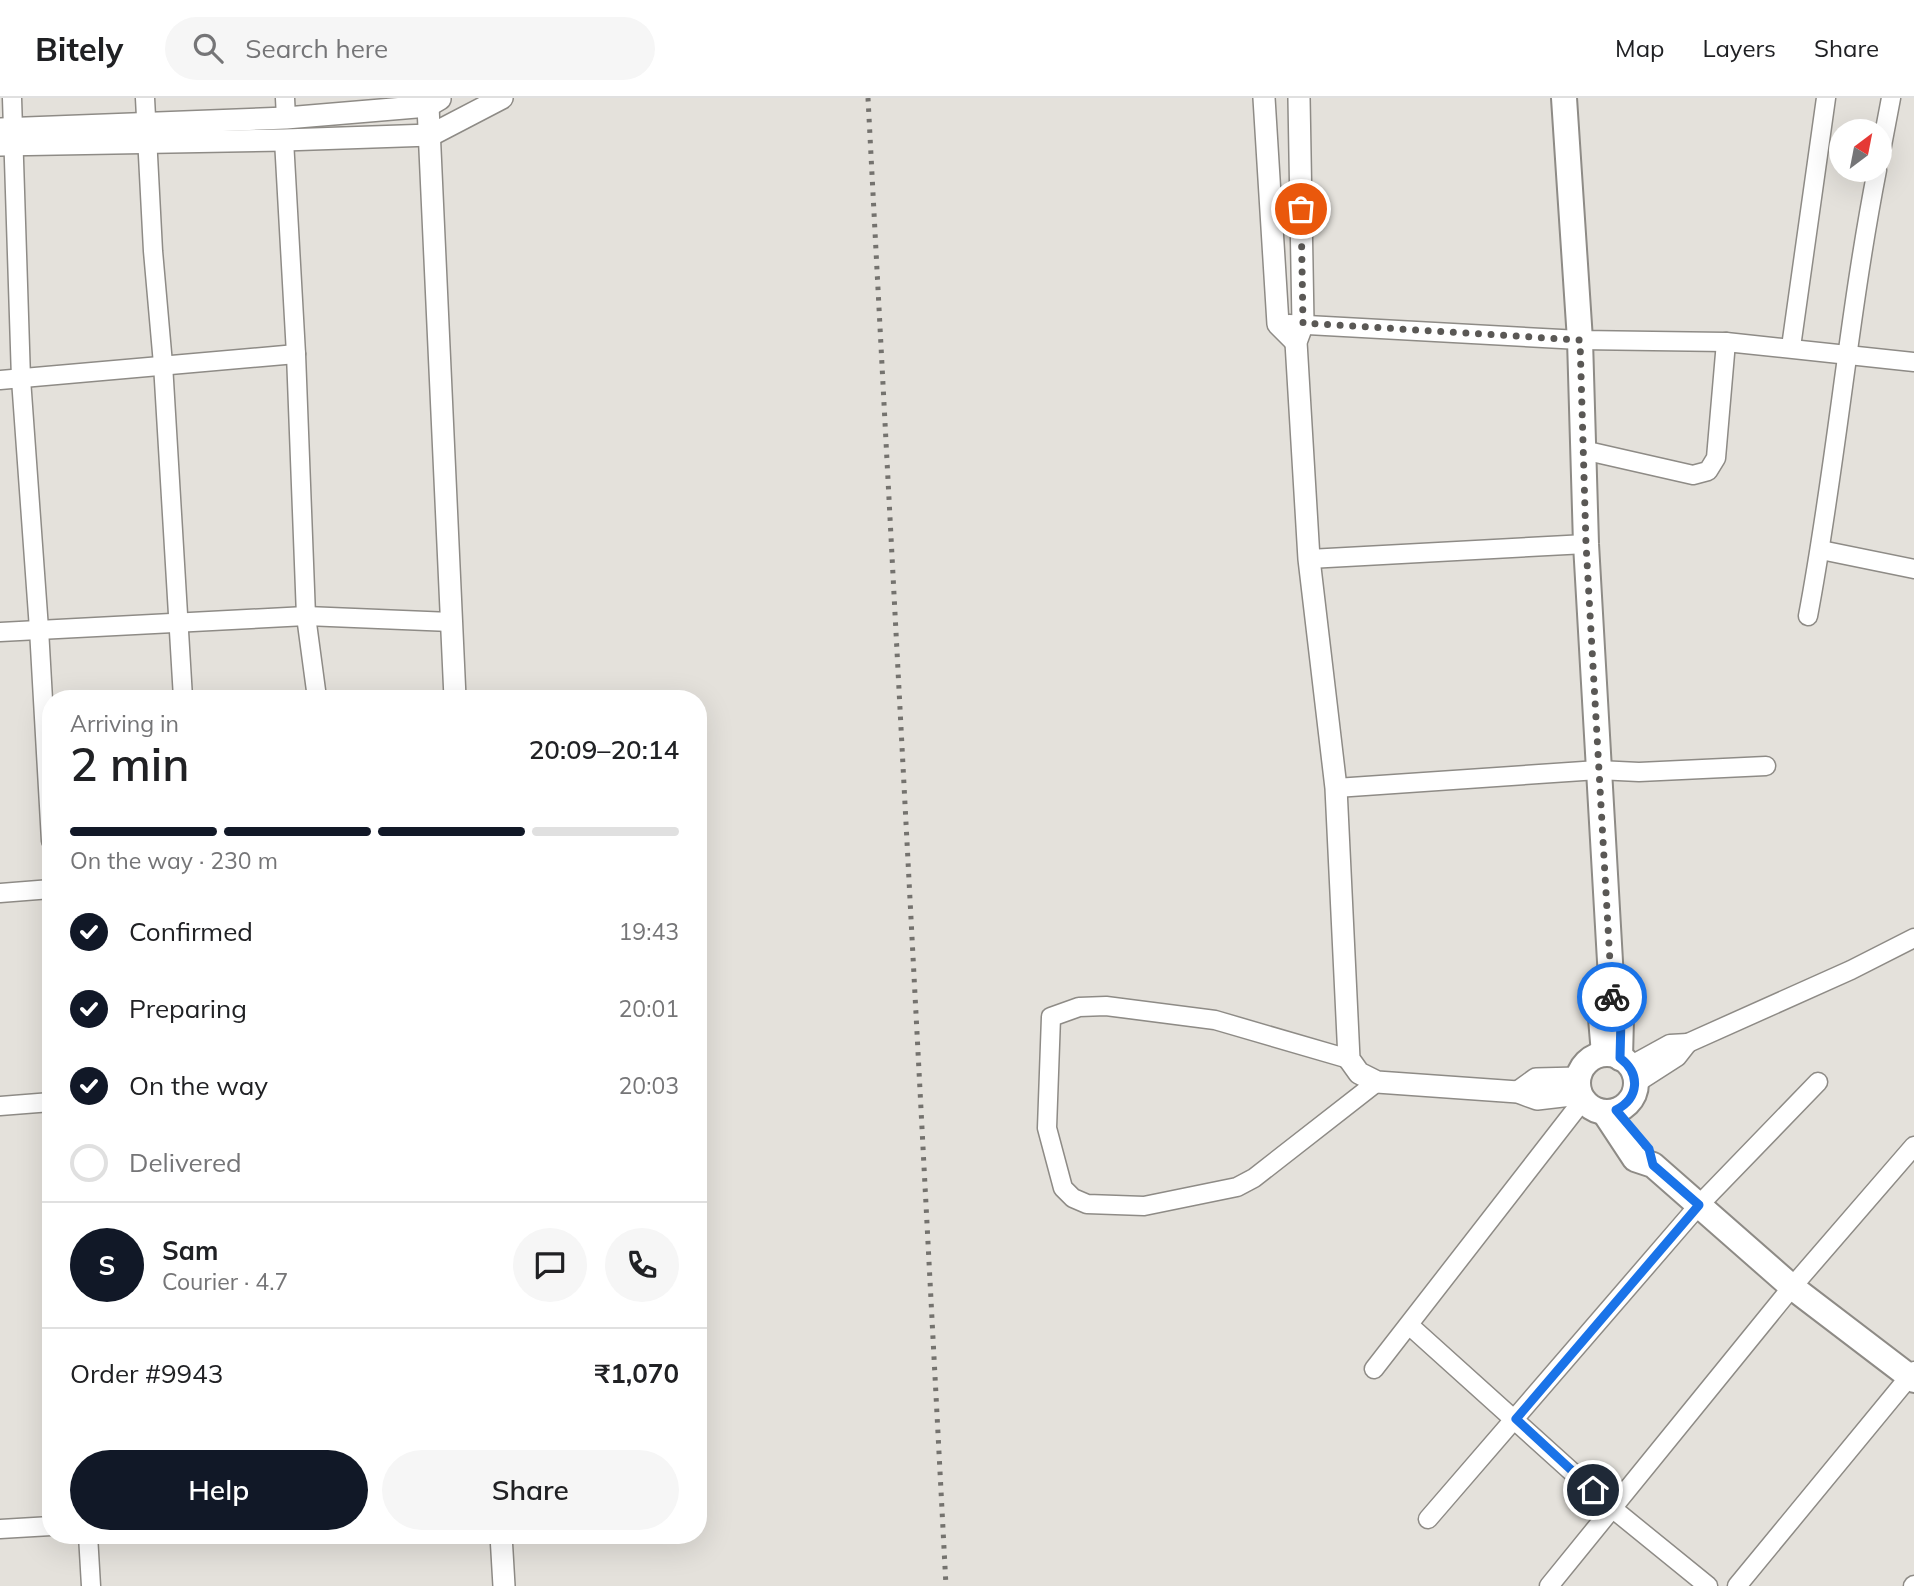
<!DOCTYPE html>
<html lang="en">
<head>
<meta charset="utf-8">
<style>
	:root { --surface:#fff; --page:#f6f6f6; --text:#202124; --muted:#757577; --line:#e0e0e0; --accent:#111827 }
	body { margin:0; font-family:Mulish,sans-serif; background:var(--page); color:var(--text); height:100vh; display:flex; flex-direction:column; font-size:26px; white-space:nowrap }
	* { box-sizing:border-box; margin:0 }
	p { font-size:23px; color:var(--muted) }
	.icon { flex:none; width:38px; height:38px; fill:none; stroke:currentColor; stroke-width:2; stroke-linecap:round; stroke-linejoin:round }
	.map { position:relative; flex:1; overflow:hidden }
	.panel { position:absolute; left:42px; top:592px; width:665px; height:854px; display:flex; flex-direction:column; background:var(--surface); border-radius:28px; box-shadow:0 7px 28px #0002 }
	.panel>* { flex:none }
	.needle { width:46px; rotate:32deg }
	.fabs { position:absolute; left:1829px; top:21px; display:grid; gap:14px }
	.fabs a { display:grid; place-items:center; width:63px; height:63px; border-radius:50%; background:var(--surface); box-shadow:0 7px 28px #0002; font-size:35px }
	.pin { position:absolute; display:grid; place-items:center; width:60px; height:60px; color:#fff; margin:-30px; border:4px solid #fff; border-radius:50%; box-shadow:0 2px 7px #0007 }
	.courier { position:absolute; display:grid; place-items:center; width:70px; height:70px; margin:-35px; border:5px solid #1a73e8; border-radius:50%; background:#fff; color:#222; box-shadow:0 2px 9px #0007 }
	.head em { font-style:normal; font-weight:600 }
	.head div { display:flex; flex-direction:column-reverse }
	.head { display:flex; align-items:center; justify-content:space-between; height:119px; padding:0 28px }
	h1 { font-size:46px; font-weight:600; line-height:52px }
	.bar { display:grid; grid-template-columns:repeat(4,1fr); gap:10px 7px; align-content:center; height:84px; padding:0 28px }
	.bar i { height:9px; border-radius:5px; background:var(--line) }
	.bar .active { background:var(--accent) }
	.bar p { grid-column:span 4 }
	.line { display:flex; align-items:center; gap:18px; padding:0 28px; border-top:2px solid var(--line) }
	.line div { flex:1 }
	.round { display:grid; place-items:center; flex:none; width:74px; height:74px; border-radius:37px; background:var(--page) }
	ol { padding:0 28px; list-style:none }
	li { display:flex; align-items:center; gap:21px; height:77px }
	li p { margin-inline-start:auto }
	li .icon { padding:7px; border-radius:50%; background:var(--accent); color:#fff; stroke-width:4 }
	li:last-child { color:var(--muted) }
	li i { width:38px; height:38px; border:4px solid var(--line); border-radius:50% }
	.cta { display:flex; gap:14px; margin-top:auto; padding:14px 28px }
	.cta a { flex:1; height:80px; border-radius:42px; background:var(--accent); color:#fff; font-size:28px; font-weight:600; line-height:80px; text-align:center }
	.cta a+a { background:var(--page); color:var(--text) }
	header { display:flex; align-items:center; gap:42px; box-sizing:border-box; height:98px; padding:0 35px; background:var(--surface); border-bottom:2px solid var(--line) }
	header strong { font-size:33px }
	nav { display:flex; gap:38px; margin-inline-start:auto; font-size:24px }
	.search { width:490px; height:63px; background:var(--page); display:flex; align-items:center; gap:18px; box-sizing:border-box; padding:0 24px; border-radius:38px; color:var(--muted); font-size:26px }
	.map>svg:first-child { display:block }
</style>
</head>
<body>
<header>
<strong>Bitely</strong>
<div class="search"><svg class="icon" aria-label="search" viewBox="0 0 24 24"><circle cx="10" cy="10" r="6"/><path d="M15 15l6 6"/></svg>Search here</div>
<nav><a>Map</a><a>Layers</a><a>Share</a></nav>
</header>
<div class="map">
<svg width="1914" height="1488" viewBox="0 0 1914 1488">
	<rect width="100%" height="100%" fill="#e4e1db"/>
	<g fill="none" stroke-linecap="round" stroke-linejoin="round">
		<g stroke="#8e8b86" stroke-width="21">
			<g id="minor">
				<polyline points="12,0 21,281 39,531 51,743"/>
				<polyline points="145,0 153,153 163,266 183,600"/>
				<polyline points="285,0 286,20"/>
				<polyline points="284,42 296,256 306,518 317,600"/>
				<polyline points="1880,58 1891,0"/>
				<polyline points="1289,226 1580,242 1726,244 1914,264"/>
				<polyline points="1791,249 1826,0"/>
				<polyline points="0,282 296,256"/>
				<polyline points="1583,352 1693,377 1708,373 1716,360 1726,244"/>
				<polyline points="1821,452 1914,471"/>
				<polyline points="1309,461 1586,446"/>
				<path d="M 1808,518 C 1836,370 1848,220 1877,72"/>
				<polyline points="0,534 306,518 451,524"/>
				<polyline points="1336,690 1598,672 1639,674 1766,668"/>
				<polyline points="0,795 51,791"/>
				<polyline points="1688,945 1851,872 1914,840"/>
				<polyline points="1349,961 1215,922 1106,908 1079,909 1051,919 1047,1030 1063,1090 1073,1100 1087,1106 1144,1108 1237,1089 1254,1080 1377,984"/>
				<polyline points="1630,968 1670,946 1688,945 1677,959 1635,986"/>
				<polyline points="0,1008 51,1004"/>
				<polyline points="1409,1227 1612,1410 1708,1488"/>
				<polyline points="1374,1271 1583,1002"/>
				<polyline points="1428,1421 1699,1107 1818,984"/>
				<polyline points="0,1431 51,1428"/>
				<polyline points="88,1437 91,1488"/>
				<polyline points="1549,1488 1792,1189 1914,1048"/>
				<polyline points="1737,1488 1914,1273"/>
				<polyline points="1913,1488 1914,1487"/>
			</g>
		</g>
		<g stroke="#8e8b86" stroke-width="24">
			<g id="tertiary">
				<polyline points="1264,0 1278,226 1296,244"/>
				<polyline points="1299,0 1303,225 1296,244 1309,461 1336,690 1349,961 1359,975 1377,984 1518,994 1537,1001 1580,996"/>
				<polyline points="428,8 455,600"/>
				<polyline points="0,31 286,20 428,8 440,1"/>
				<polyline points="0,47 284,42 431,37 502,0"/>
				<polyline points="1518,994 1536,981 1578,980"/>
				<polyline points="501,1437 504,1488"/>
			</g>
		</g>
		<g stroke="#8e8b86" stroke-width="28">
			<g id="secondary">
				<polyline points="1564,0 1580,242 1586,446 1612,898 1621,920 1620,960"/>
				<polyline points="1604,956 1601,920 1612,898"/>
				<circle cx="1607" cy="985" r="29"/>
				<polyline points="1604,1014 1635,1061 1653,1067 1792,1189 1914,1282"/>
			</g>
		</g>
		<use href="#minor" stroke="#fff" stroke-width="18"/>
		<use href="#tertiary" stroke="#fff" stroke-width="21"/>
		<use href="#secondary" stroke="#fff" stroke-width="24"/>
		<polyline stroke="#74726e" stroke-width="5" stroke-dasharray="3.5 7" stroke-linecap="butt" points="868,0 946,1488"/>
	</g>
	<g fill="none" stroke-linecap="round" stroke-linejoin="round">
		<polyline stroke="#5a5855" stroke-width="7" stroke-dasharray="0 12.6" points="1301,111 1303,225 1580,242 1586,446 1612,899"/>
		<path stroke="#1a73e8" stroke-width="9" d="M 1593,1392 L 1516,1321 L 1699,1107 L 1653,1067 L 1649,1051 L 1616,1012 C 1639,1000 1641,976 1620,960 L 1621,920 L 1612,899"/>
	</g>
</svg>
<div class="fabs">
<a><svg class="needle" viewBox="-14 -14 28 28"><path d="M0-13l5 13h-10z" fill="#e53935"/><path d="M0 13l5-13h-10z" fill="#757577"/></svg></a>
</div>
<div class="pin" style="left:1301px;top:111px;background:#ea580c"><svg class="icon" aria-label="bag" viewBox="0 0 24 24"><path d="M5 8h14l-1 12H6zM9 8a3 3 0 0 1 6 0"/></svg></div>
<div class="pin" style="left:1593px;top:1392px;background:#1f2937"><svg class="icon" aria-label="home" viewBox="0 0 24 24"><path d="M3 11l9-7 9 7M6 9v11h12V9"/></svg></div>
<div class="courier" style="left:1612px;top:899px"><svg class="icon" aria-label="bike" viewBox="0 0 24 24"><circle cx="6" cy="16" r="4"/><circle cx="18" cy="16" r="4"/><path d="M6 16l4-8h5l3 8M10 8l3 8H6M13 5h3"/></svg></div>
<section class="panel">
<div class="head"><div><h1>2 min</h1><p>Arriving in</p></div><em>20:09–20:14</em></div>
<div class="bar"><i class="active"></i><i class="active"></i><i class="active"></i><i></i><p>On the way · 230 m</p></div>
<ol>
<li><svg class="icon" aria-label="check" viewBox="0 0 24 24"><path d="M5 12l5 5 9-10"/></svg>Confirmed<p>19:43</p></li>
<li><svg class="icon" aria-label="check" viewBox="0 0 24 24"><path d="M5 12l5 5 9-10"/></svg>Preparing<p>20:01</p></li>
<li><svg class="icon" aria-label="check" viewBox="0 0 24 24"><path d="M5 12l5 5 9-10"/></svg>On the way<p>20:03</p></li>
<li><i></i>Delivered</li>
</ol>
<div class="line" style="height:126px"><b class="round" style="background:var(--accent);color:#fff">S</b><div><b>Sam</b><p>Courier · 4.7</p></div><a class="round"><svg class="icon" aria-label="chat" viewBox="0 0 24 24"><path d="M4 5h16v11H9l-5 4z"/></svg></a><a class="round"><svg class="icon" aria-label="phone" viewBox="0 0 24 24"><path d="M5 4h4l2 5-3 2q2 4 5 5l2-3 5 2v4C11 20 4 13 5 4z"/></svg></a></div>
<div class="line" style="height:91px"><div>Order #9943</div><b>₹1,070</b></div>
<div class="cta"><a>Help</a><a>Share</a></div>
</section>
</div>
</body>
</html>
